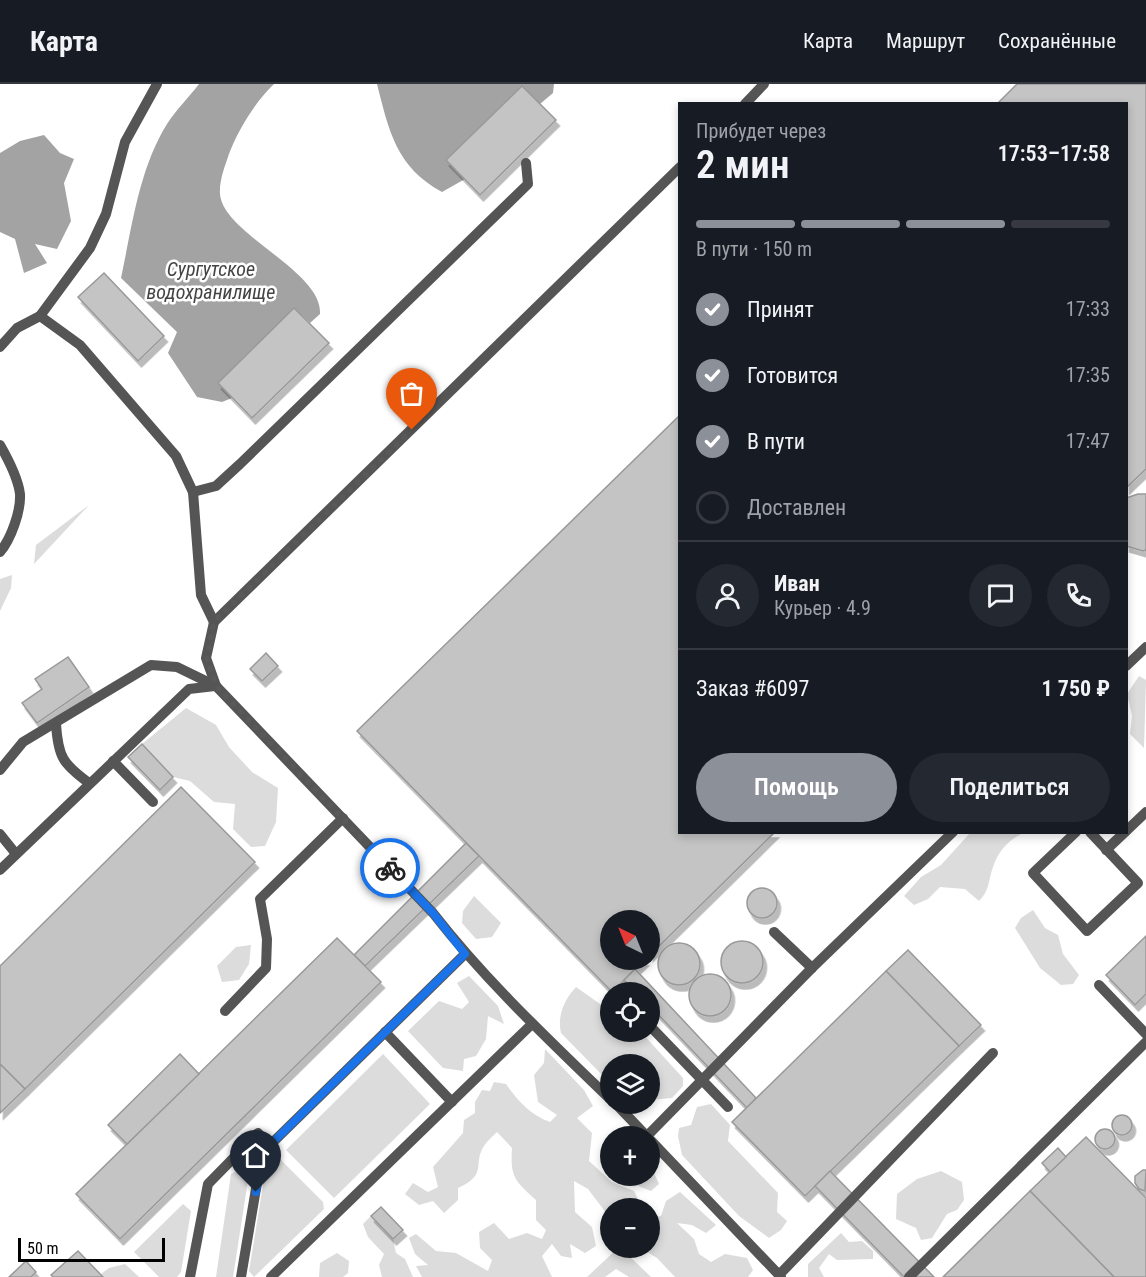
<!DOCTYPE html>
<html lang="ru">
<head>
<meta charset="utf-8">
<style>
	:root { --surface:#171b24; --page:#242831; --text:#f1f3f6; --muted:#9ea1a6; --line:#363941; --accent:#8c9099 }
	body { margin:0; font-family:"Roboto Condensed",sans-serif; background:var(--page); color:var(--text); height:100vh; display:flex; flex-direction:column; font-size:22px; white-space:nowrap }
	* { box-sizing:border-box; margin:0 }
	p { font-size:20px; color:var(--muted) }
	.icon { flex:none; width:33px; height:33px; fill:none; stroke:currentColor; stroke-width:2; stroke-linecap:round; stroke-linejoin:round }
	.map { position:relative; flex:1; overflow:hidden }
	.panel { position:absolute; left:678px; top:18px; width:450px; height:732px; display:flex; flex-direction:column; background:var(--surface); border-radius:0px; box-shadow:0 3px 9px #0003 }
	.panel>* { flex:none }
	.needle { width:39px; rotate:317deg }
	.controls { position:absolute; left:600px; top:826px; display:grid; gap:12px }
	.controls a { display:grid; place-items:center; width:60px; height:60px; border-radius:50%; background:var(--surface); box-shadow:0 3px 9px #0003; font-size:30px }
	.scale { position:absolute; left:18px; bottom:15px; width:147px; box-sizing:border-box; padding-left:6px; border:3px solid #000; border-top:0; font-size:16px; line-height:21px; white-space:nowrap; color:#000; -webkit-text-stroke:4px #fff; paint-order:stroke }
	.pin { position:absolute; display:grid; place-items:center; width:51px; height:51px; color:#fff; margin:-62px -26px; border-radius:50% 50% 50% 0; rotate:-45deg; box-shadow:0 0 6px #0007 }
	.pin .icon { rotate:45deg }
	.courier { position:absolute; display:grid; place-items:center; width:60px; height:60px; margin:-30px; border:4px solid #1a73e8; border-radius:50%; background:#fff; color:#222; box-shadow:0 2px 8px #0007 }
	.summary em { font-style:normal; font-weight:600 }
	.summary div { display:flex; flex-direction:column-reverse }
	.summary { display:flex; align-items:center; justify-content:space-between; height:102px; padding:0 18px }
	h1 { font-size:39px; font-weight:600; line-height:45px }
	.bar { display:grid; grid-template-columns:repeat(4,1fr); gap:9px 6px; align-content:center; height:72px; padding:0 18px }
	.bar i { height:8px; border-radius:4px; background:var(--line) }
	.bar .on { background:var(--accent) }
	.bar p { grid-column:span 4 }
	.line { display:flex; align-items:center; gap:15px; padding:0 18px; border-top:2px solid var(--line) }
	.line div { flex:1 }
	.round { display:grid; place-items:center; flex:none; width:63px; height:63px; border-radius:32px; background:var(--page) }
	ol { padding:0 18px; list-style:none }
	li { display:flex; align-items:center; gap:18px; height:66px }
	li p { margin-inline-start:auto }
	li .icon { padding:6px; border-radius:50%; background:var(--accent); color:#fff; stroke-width:4 }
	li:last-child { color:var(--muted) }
	li i { width:33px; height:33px; border:3px solid var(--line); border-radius:50% }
	.cta { display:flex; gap:12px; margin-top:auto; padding:12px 18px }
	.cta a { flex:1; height:69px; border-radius:36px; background:var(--accent); color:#fff; font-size:24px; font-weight:600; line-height:69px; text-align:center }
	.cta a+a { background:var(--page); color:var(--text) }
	header { display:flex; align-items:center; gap:36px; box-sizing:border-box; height:84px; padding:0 30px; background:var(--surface); border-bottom:2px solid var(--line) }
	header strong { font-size:28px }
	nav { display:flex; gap:33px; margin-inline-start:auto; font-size:21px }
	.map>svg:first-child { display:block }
</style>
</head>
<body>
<header>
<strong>Карта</strong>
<nav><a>Карта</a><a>Маршрут</a><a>Сохранённые</a></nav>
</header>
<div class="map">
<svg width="1146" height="1193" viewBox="0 0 1146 1193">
	<defs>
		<filter id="shadow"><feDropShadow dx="3.5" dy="6" stdDeviation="0" flood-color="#0004"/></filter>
	</defs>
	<rect width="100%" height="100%" fill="#fff"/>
	<g fill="#dcdcdc">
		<polygon points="89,421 34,480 36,461"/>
		<polygon points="12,491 11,504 0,527 0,495"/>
		<polygon points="1139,592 1146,596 1144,664 1130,650 1132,632 1127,610"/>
		<polygon points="186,624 216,641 229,663 252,688 278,704 276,738 265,762 251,763 233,745 235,720 214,718 190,697 173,693 142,660"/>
		<path d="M 970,749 L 1023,749 C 1009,756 998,767 993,783 C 988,797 990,806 979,817 L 965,805 L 940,803 L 928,815 L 914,821 L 904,812 L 921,793 L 941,781 Z"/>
		<polygon points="474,812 501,839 492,853 476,855 462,839 463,827"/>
		<polygon points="1033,826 1045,844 1058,851 1063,870 1079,891 1073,900 1061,901 1040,884 1015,844 1021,834"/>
		<polygon points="251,861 249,880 239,896 222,898 217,882 236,863"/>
		<polygon points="469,892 498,922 504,940 488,932 486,955 476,972 464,975 463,987 443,984 408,947 439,917 462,925 469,918 457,899"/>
		<path d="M 576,903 L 610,927 L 610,948 L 641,948 L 683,994 L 683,1002 L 672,1014 L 650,1016 L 650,981 L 610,981 L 610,999 L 561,949 C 557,932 564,916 576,903 Z"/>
		<path d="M 545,965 L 584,1006 L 593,1022 L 577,1034 L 592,1049 L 589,1077 L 612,1098 L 634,1107 L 643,1125 L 610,1125 L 610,1134 L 588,1105 L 574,1097 L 575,1128 L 592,1143 L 596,1162 L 585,1169 L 570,1160 L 572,1174 L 561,1172 L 552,1160 L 542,1172 L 552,1193 L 422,1193 L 416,1182 L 428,1181 L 415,1170 L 409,1154 L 416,1150 L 436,1167 L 456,1169 L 488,1187 L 492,1176 L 480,1164 L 479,1148 L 494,1139 L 509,1155 L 527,1149 L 542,1155 L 546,1146 L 536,1136 L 536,1116 C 515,1097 510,1093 512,1064 L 497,1048 C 493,1052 487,1057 484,1062 C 472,1080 489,1090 458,1104 L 458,1116 L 444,1129 L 433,1117 L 419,1121 L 405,1110 L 413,1099 L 428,1108 L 438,1103 L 433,1083 L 463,1049 L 464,1036 L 475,1029 L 475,1018 L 482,1006 L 490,1007 L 494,998 L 506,1000 C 518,1017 530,1031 550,1038 L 557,1031 L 538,1018 L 534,991 L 544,979 Z"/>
		<polygon points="383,970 430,1020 334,1114 286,1066"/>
		<polygon points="711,1020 730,1041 728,1057 778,1109 777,1128 787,1137 781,1146 769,1154 739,1132 682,1071 678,1052 679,1044 691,1041 697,1023"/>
		<polygon points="249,1071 249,1090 233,1193 216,1193 231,1090 242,1084"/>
		<polygon points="279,1074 323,1118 324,1125 254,1193 249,1187 265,1089"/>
		<polygon points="650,1080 659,1100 651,1107 638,1102 630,1092 650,1092"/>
		<polygon points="941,1087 962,1098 964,1116 957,1126 947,1130 932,1154 921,1156 916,1144 896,1135 897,1110 917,1095"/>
		<polygon points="680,1108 716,1141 706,1149 692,1141 677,1139 694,1155 699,1170 711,1178 725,1170 747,1174 753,1186 748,1193 675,1193 657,1174 641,1164 650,1164 650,1134 661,1132 666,1117"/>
		<polygon points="183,1120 191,1127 181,1188 177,1193 159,1193 134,1168"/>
		<polygon points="371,1132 393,1155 396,1169 405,1175 413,1193 382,1193 379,1181 384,1170 368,1153 363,1140"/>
		<polygon points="841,1149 849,1158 862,1157 873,1167 873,1175 837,1176 829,1170 819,1184 824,1193 808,1193 808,1180"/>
		<polygon points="618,1164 621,1164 651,1193 629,1193 616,1185 605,1193 587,1193"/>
		<polygon points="337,1169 349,1177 348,1189 343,1193 319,1193 320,1179"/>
		<polygon points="125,1180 139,1193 103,1193 101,1190 109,1184"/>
	</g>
	<g fill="#a3a3a3">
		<path d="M 199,0 L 274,0 C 255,18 238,46 229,70 C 225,82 219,97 220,110 C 223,150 323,187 320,230 L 310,239 L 294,224 L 218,299 L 232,314 L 222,318 L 197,313 L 168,269 L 177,248 L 121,194 C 132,143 139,85 167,40 C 176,26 189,13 199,0 Z"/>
		<path d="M 377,0 L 554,0 L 553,9 L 540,20 L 522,2 L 446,76 L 465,95 L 442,108 C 396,83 389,47 377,0 Z"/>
		<polygon points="44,51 60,69 74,75 64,99 71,137 57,165 35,160 47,179 24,189 15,155 0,148 0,69 20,57"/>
	</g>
	<g fill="#c4c4c4" stroke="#999" stroke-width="1.5" filter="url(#shadow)">
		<polygon points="1017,0 1146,0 1146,385 1126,404 1126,20 997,20"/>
		<polygon points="522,2 556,36 480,111 446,76"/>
		<polygon points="104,189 164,252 138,277 78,213"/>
		<polygon points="294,224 329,259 252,334 218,299"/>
		<polygon points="680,331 680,748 775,748 650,871 650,837 610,837 610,876 645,876 612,908 357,647"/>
		<polygon points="1138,410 1146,410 1146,466 1143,467 1126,462 1126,414"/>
		<polygon points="266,569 278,582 262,597 250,585"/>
		<polygon points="68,573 89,603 37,639 22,619 42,605 35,595"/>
		<polygon points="142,660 173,693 160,706 128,673"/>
		<polygon points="181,703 255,778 25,1005 0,980 0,882"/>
		<polygon points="466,759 479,772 365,882 354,871"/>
		<circle cx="762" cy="819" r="15"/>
		<polygon points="1146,852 1146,910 1135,921 1106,891"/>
		<polygon points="337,854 381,898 120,1155 76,1110"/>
		<circle cx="742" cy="878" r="21"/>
		<circle cx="679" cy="880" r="21"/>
		<polygon points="908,866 981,941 959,962 886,887"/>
		<polygon points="635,885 756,1014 747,1024 650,922 650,909 637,909 624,896"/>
		<polygon points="886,887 959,962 805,1112 732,1038"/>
		<circle cx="710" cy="911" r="21"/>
		<polygon points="180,970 199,990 127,1060 108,1041"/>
		<polygon points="0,980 25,1005 0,1029"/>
		<circle cx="1122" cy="1041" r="10"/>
		<circle cx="1105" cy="1055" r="10"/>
		<polygon points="1086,1053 1146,1114 1146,1193 1114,1193 1030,1107"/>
		<polygon points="1058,1064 1066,1073 1050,1088 1042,1079"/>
		<polygon points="1143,1086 1146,1086 1145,1107 1139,1105 1135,1099 1135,1092"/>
		<polygon points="830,1087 934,1193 904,1193 815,1102"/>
		<polygon points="1030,1107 1114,1193 943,1193"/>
		<polygon points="381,1123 403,1146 393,1155 371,1132"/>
		<polygon points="78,1167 103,1193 53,1193 51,1191"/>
		<polygon points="26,1177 36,1188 31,1193 9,1193"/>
	</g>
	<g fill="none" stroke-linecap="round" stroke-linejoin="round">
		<g stroke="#555" stroke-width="10">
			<polyline points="745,20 764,0"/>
			<polyline points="40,232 90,164 106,130 125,58 157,0"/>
			<polyline points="0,263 17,244 40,232 80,261 176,372 193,408 201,511 214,538"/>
			<path d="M 0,361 C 8,375 18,394 20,410 C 21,427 11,455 0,468"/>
			<polyline points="193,408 216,402 240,380 528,100 526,79"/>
			<polyline points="1126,582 1146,563"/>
			<polyline points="216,602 206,574 214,538 680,83"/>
			<path d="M 56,640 C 58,673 63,680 89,699"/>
			<polyline points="113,677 153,718"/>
			<path d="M 0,686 L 23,658 L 151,581 L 177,583 L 216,602 L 433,829 C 486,897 548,955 610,1015"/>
			<polyline points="1126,747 1146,728"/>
			<polyline points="1076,748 1033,789 1087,847 1138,799 1090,748"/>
			<polyline points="0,750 16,770"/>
			<polyline points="1106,766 1125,748"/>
			<polyline points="0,786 189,605 215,602"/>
			<polyline points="774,848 812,884"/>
			<polyline points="1099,901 1146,950"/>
			<polyline points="225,927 266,884 267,855 260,815 343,734"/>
			<polyline points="650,942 728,1023"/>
			<polyline points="385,948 452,1018"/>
			<polyline points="616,1020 781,1193"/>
			<polyline points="648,1051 812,884 953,748"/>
			<polyline points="779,1191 993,969"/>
			<polyline points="190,1193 208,1100 258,1049 269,1062"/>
			<polyline points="241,1193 259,1087 269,1062 465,870"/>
			<polyline points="271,1193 532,940"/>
			<polyline points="909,1193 1146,958"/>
		</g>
	</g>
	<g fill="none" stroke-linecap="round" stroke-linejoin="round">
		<polyline stroke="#595959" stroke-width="6" stroke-dasharray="0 10.8" points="390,784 216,602 207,574 214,538 412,346"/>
		<polyline stroke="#1a73e8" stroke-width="8" points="256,1108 260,1087 269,1062 465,870 433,829 390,784"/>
	</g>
	<g text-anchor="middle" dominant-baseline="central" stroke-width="5" stroke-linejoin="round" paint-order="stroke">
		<g font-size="20" font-style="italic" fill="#444" stroke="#fff">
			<text x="211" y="185">Сургутское<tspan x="211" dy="23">водохранилище</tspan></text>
		</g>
	</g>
</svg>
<div class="controls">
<a><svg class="needle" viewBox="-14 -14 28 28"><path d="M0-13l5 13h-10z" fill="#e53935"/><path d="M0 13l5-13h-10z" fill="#9ea1a6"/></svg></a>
<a><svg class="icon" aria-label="locate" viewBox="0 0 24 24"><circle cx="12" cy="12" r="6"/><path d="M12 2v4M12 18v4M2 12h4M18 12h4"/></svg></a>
<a><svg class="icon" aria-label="layers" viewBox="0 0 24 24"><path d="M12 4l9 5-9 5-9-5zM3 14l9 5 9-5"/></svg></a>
<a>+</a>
<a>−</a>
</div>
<div class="scale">50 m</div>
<div class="pin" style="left:412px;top:346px;background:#ea580c"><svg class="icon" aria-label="bag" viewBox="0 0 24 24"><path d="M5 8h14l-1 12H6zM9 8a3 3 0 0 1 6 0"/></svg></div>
<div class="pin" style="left:256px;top:1108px;background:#1f2937"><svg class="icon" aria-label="home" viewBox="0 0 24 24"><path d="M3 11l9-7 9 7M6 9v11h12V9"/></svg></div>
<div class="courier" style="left:390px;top:784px"><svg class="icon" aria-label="bike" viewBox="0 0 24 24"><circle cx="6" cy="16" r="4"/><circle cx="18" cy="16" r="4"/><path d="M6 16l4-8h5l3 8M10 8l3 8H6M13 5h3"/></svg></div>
<section class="panel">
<div class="summary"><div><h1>2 мин</h1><p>Прибудет через</p></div><em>17:53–17:58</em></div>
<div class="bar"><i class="on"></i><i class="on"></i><i class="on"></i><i></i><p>В пути · 150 m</p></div>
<ol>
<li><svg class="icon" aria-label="check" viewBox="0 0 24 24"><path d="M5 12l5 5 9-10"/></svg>Принят<p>17:33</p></li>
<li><svg class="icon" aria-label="check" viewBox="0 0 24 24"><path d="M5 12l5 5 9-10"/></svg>Готовится<p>17:35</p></li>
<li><svg class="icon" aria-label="check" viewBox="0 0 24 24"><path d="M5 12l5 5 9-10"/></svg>В пути<p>17:47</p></li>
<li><i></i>Доставлен</li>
</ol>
<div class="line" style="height:108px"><a class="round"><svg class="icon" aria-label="person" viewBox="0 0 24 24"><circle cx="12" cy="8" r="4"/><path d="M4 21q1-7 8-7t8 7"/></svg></a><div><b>Иван</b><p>Курьер · 4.9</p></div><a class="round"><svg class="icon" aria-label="chat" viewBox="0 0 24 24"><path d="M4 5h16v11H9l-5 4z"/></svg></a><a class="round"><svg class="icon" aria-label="phone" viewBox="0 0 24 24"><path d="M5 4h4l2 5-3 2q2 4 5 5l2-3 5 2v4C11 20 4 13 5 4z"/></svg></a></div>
<div class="line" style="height:78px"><div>Заказ #6097</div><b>1 750 ₽</b></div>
<div class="cta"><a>Помощь</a><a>Поделиться</a></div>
</section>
</div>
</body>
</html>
